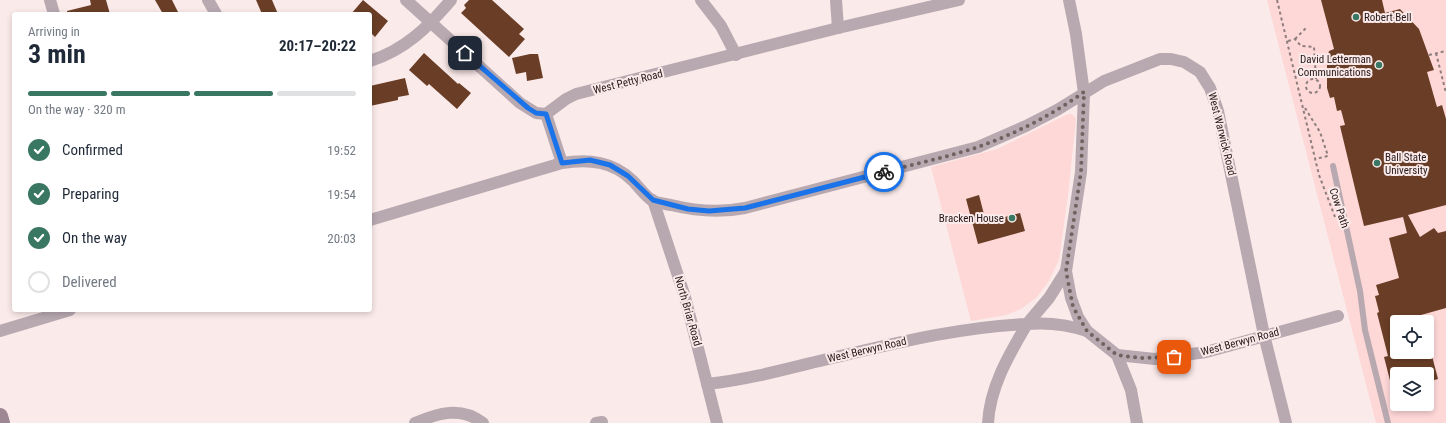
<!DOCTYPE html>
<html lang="en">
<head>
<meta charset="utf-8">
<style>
	:root { --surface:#fff; --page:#f6f6f7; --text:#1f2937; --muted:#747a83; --line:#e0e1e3; --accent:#3a7763 }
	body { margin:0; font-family:"Roboto Condensed",sans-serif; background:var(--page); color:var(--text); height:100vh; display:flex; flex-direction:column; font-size:15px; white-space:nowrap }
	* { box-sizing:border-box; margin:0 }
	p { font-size:13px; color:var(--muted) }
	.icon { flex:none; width:22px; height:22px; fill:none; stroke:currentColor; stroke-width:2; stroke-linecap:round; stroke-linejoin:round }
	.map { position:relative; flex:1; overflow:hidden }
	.sheet { position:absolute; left:12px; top:12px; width:360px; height:300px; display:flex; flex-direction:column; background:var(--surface); border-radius:4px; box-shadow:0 2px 6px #0003 }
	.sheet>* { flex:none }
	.buttons { position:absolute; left:1390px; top:315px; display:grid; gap:8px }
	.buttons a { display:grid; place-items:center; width:44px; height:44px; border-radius:4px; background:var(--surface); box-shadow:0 2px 6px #0003; font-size:20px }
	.pin { position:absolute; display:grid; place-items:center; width:34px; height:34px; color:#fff; margin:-17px; border-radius:8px; box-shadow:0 2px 6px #0006 }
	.courier { position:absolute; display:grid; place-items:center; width:40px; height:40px; margin:-20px; border:3px solid #1a73e8; border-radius:50%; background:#fff; color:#222; box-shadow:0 1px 5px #0007 }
	.summary em { font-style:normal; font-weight:700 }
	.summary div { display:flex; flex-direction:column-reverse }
	.summary { display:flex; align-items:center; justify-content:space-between; height:68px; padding:0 16px }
	h1 { font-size:26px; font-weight:700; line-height:30px }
	.bar { display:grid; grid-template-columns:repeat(4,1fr); gap:6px 4px; align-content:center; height:48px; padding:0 16px }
	.bar i { height:5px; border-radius:3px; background:var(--line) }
	.bar .selected { background:var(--accent) }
	.bar p { grid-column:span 4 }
	ol { padding:0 16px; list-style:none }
	li { display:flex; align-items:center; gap:12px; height:44px }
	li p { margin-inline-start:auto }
	li .icon { padding:4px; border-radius:50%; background:var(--accent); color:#fff; stroke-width:4 }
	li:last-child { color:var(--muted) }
	li i { width:22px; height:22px; border:2px solid var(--line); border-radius:50% }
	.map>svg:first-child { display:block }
</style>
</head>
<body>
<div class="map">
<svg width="1446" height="423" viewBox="0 0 1446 423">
	<rect width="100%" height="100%" fill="#fbeaea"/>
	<g fill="#fed7d7" fill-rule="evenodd">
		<path d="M 1267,0 L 1446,0 L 1446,423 L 1376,423 ZM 1397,322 L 1427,322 L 1427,352 L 1397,352 ZM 1397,374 L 1427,374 L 1427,404 L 1397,404 Z"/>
		<polygon points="1068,114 1072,114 1076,119 1068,195 1059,260 1049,281 1036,298 1021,309 1006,315 971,321 931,167 997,149"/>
	</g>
	<g fill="#6a3e26">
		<polygon points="90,0 106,0 110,14 67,14 67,11 91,5"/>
		<polygon points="155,0 172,0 179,14 163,14"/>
		<polygon points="256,0 272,0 278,14 262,14"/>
		<polygon points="363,0 388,21 375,37 370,32 370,14 351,14"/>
		<polygon points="469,0 492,0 524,29 519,34 525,39 509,57 461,13 466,8 464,5"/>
		<polygon points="1321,0 1382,0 1385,13 1400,9 1419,29 1434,70 1427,72 1437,107 1442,105 1446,119 1446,205 1408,215 1420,237 1434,228 1438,233 1446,231 1446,308 1421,315 1423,322 1397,322 1397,352 1431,352 1438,379 1427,382 1427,374 1397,374 1397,396 1394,396 1384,357 1388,356 1377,313 1379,312 1375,296 1379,295 1376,285 1399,278 1389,238 1407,233 1403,217 1364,226 1340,126 1345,125 1341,110 1337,111 1334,97 1330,98 1327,88 1327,59 1329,51 1334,49"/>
		<polygon points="424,53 458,84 459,83 471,93 457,109 429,84 427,86 409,70"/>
		<polygon points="530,54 538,54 543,78 527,81 526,72 516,74 512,58"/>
		<polygon points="405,78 409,95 398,97 398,100 370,106 370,86"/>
		<polygon points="979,195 986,222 1020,213 1025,231 978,244 966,199"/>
	</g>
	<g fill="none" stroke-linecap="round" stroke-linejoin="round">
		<g stroke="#8e7e7e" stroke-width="2" stroke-dasharray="3 3" stroke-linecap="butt">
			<polyline points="1277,0 1319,175 1335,217"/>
			<polyline points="1295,39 1307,27"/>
			<polyline points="1288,41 1295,39 1301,46 1314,47 1316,79"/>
			<polyline points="1436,53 1446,93"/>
			<polyline points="1429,55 1446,51"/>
			<circle cx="1313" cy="86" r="7"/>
			<polyline points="1305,108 1320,132 1328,156 1315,159"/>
		</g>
		<polyline stroke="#b8a9b0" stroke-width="6" points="1333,166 1360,291 1365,330 1388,423"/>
		<g stroke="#b8a9b0" stroke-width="12">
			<polyline points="50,0 54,14"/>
			<polyline points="208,0 216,14"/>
			<polyline points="406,0 520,103 536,113 546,114"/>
			<polyline points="701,0 721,26 736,55"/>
			<polyline points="836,0 838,28"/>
			<polyline points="1069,0 1076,34 1084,93 1081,172 1066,271 1071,298 1078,317 1087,331 1117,355 1131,390 1137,423"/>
			<path d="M 370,61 C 405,50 428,27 451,0"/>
			<polyline points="546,114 566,99 576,94 838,28 959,0"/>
			<polyline points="546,114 562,163"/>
			<polyline points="653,200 685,297 717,423"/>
			<path d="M 370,220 L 562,163 C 589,159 613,161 633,181 C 639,187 646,197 653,201 C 658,203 666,204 671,205 C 696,211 719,213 745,208 L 978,147 L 1026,126 L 1057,110 L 1104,81 L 1160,59 L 1171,59 L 1184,62 L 1200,72 L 1210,88 L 1218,111 L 1264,335 L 1286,423"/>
			<polyline points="0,331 70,310"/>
			<polyline points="1117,355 1155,359 1206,352 1338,316"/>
			<path d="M 707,384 C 744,380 779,371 815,362 C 885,346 955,327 1027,324 L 1049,298 L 1066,271"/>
			<path d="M 415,423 C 438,413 461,406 483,423"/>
			<polyline points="596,423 602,422"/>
			<path d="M 988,423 C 990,386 1009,355 1027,324 C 1049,322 1066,324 1087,331"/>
		</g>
		<polyline stroke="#9d8792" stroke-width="16" points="0,416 2,423"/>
	</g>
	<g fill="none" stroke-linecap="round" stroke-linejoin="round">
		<path stroke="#716262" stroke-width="4" stroke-dasharray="0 7.2" d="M 884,172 C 915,164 948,157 978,147 C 1015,134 1052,115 1084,92 L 1081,172 L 1066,271 L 1073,307 L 1087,331 L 1117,355 L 1140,358 L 1174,357"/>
		<polyline stroke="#1a73e8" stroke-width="5" points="465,53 528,108 536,113 546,114 562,163 590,160 610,165 628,176 653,200 688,209 709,211 745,208 884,172"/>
	</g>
	<g fill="#3a7763" stroke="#fbeaea" stroke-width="1.5">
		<circle cx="1356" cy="17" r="4"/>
		<circle cx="1379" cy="65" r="4"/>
		<circle cx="1377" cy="163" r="4"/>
		<circle cx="1012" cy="218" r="4"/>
	</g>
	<g text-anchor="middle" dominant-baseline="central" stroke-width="4" stroke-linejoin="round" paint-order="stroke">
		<g font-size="11" fill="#261818" stroke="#fbeaea" text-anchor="start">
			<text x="1364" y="17">Robert Bell</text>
			<text x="1371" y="59" text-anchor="end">David Letterman<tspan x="1371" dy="13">Communications</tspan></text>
			<text x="1385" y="157">Ball State<tspan x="1385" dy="13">University</tspan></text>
			<text x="1004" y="218" text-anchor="end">Bracken House</text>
		</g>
		<g font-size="11" fill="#261818" stroke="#fbeaea">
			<text transform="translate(628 82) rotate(-14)">West Petty Road</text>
			<text transform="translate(1222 134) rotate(76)">West Warwick Road</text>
			<text transform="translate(1339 208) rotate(72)">Cow Path</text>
			<text transform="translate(688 311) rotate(74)">North Briar Road</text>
			<text transform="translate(1240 342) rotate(-15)">West Berwyn Road</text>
			<text transform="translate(867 350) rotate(-13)">West Berwyn Road</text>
		</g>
	</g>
</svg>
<div class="buttons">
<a><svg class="icon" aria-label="locate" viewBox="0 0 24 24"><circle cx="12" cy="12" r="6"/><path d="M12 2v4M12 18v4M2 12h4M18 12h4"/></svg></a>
<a><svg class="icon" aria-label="layers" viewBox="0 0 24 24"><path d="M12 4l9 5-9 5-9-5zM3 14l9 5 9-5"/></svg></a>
</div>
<div class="pin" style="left:1174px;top:357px;background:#ea580c"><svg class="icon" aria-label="bag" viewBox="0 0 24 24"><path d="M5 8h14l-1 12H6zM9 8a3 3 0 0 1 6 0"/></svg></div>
<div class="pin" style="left:465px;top:53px;background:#1f2937"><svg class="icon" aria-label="home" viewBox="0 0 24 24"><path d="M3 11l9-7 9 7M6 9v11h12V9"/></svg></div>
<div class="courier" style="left:884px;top:172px"><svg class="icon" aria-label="bike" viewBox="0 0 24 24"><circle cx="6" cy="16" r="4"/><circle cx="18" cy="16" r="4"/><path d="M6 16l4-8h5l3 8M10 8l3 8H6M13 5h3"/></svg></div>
<section class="sheet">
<div class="summary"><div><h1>3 min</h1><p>Arriving in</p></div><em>20:17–20:22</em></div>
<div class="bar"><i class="selected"></i><i class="selected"></i><i class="selected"></i><i></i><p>On the way · 320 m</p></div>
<ol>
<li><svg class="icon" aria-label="check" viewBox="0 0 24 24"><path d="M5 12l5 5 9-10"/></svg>Confirmed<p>19:52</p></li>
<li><svg class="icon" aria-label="check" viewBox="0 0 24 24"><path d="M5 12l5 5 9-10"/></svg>Preparing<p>19:54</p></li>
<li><svg class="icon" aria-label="check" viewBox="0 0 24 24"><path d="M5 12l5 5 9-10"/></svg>On the way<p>20:03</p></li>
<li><i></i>Delivered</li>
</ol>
</section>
</div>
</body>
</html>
